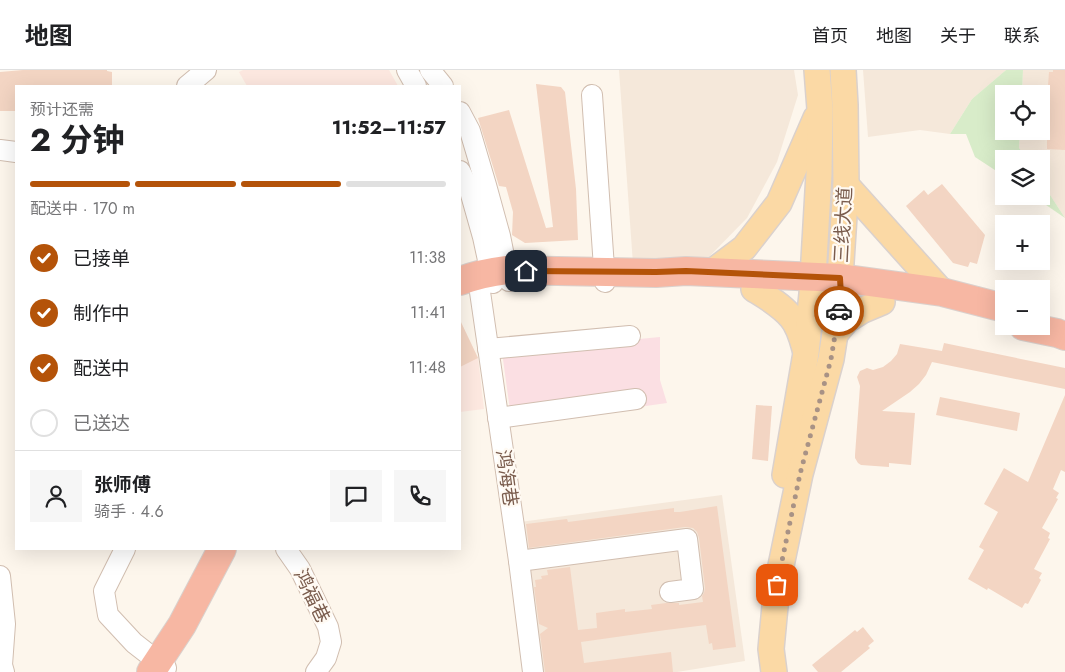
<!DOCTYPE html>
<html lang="zh">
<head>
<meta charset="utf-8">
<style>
	:root { --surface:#fff; --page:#f6f6f6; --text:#202124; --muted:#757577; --line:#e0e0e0; --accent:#b45309 }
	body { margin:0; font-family:Jost,"Noto Sans SC",sans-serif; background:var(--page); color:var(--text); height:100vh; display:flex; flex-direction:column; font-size:19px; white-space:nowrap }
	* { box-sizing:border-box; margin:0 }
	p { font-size:16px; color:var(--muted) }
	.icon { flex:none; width:28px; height:28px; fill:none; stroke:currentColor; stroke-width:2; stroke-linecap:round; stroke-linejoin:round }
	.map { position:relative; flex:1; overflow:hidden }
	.details { position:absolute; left:15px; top:15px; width:446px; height:465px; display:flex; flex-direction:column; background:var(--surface); border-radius:0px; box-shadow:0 5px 20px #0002 }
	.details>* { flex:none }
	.controls { position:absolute; left:995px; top:15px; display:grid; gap:10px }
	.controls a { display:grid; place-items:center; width:55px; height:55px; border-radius:0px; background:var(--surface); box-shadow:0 5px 20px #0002; font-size:25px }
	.pin { position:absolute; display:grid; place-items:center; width:42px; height:42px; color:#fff; margin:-21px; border-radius:10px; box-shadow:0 2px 8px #0006 }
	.courier { position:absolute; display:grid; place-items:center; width:50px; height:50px; margin:-25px; border:4px solid #b45309; border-radius:50%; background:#fff; color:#222; box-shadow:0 1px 6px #0007 }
	.head em { font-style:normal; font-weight:700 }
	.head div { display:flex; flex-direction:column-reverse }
	.head { display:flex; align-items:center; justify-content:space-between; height:85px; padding:0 15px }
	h1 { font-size:32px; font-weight:700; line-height:38px }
	.bar { display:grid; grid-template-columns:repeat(4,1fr); gap:8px 5px; align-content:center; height:60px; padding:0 15px }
	.bar i { height:6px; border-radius:4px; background:var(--line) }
	.bar .active { background:var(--accent) }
	.bar p { grid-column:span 4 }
	.line { display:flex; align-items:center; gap:12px; padding:0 15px; border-top:1px solid var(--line) }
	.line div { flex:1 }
	.round { display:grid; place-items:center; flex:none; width:52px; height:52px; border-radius:0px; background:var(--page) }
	ol { padding:0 15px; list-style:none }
	li { display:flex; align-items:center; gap:15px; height:55px }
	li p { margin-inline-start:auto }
	li .icon { padding:5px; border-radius:50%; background:var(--accent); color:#fff; stroke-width:4 }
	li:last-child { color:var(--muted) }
	li i { width:28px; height:28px; border:2px solid var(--line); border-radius:50% }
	header { display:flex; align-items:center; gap:30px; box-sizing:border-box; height:70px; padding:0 25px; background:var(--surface); border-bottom:1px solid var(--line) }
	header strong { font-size:24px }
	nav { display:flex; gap:28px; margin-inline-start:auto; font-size:18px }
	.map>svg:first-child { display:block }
</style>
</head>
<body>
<header>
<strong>地图</strong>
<nav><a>首页</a><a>地图</a><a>关于</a><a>联系</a></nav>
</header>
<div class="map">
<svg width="1065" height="602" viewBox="0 0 1065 602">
	<rect width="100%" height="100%" fill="#fdf6ec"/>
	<g fill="#f5e8da">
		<polygon points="619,0 794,0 798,25 777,92 747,148 702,194 633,194"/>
		<polygon points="863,0 1006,0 972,29 950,64 920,60 868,67"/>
		<polygon points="1023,0 1065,0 1065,148 1041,111 1041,89 1027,89 1019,78 1020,61 1041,61 1041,24 1022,24"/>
		<polygon points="722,425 745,591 677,602 539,602 520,452"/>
	</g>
	<g fill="#fde8e0">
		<polygon points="243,0 389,0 398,16 247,16 239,2"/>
		<polygon points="462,255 478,288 484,339 460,342 460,256"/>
	</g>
	<polygon fill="#fbdfe3" points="660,267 660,310 667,333 512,355 502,282"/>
	<g fill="#d8ecc9">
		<polygon points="1006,0 1023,0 1022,24 1004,24 1004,61 1020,61 1019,78 1027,89 1004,89 1004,106 975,87 966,64 950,64 972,29"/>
		<polygon points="1041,111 1065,148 1033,126 1041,126"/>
	</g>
	<g fill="#f3d5c3">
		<polygon points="23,0 107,0 107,1 112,2 112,16 16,16 16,41 0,41 0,2"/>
		<polygon points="1053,0 1065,0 1065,80 1047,79 1047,70 1044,70 1049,2 1053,2"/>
		<polygon points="536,14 561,17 565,22 576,119 578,170 525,173 512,165 513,142 506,117 499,116 478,48 509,40 546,158 553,157"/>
		<polygon points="942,114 985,165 977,194 970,192 968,197 953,193 906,136 924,120 928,125"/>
		<polygon points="460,250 478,288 460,297"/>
		<polygon points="944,273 1065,298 1065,319 932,292 926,305 919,314 910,322 882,341 915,343 911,395 889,393 889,397 861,395 858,393 855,388 855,385 860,316 857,307 860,301 867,298 873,300 883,297 891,291 897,284 900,274 942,281"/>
		<polygon points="1065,325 1065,402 1061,400 1053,419 1059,423 1056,428 1058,429 1042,458 1050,463 1048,468 1050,469 1034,499 1042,503 1039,508 1041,510 1028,534 1025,533 1022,538 988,518 987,520 968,509 984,480 979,477 998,442 984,434 1004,398 1028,412"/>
		<polygon points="940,327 1020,343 1017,361 936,345"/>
		<polygon points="756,335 772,336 768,391 752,389"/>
		<polygon points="717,436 736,577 713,580 712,573 709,574 706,555 666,560 581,572 584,593 671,582 673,602 545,602 540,564 548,558 539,554 534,517 536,517 535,510 542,509 541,506 548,505 547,500 570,497 578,560 597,558 596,543 625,539 625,542 652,539 651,535 666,533 679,533 679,535 703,532 702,526 704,523 705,518 699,468 697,462 693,458 685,457 529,478 526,454 567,449 568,452 674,438 674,442 680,442"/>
		<polygon points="863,557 874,571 868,576 870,578 841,602 818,602 812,595 855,560 857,562"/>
	</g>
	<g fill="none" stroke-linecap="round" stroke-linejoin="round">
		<g stroke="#d1beb0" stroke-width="22">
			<g id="minor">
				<polyline points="407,0 416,16"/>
				<polyline points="430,0 443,16"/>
				<polyline points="187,16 206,0"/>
				<polyline points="592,25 605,212"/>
				<polyline points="460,42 470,61 486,115 500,166 509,211"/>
				<polyline points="0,80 16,82"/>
				<polyline points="460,101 470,121 483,167 493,213"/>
				<polyline points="479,215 519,491 533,602"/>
				<polyline points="488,279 630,266"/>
				<polyline points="498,348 636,329"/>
				<polyline points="125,479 104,521 108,545 134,573 166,598"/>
				<polyline points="286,479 300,499 328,557 331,572 326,588 316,602"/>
				<polyline points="519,491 687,469 693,519 670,522"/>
				<polyline points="0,506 5,554 2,595 4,602"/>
			</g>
		</g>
		<g stroke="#dad1cd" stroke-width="28">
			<g id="major">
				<polyline points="846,115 942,222"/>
				<polyline points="712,202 744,178 779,133 816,48"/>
				<path d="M 754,219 C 767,227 781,235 791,247 C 799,256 802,268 805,279"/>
				<polyline points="835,264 847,250 863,240 882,232"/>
				<polyline points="785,405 806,283 812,224 819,104 820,39 817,0"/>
				<polyline points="774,602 771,579 777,515 800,404 831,289 841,226 840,208 846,115 845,35 843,0"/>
			</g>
		</g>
		<g stroke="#dad1cd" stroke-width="30">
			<g id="highway">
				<path d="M 460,211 C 476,205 490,202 507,200 L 656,203 L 686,201 L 840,208 L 942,222 L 1004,238"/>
				<polyline points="1023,256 1057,263 1065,266"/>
				<polyline points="151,602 182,555 222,479"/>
			</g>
		</g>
		<use href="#minor" stroke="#fff" stroke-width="20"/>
		<use href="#major" stroke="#fbd9a5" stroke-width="25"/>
		<use href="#highway" stroke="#f7b7a3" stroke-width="28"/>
	</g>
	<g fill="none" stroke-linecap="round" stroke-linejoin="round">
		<polyline stroke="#a89285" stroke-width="5" stroke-dasharray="0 9" points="777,515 800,404 831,289 839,241"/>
		<polyline stroke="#b45309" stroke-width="6" points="526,201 656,202 686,201 840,208 841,226 839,241"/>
	</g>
	<g text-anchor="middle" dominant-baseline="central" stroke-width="4.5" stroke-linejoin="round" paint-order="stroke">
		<g font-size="19" fill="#7a5c4d" stroke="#fffaf3">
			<text transform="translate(843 155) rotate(-87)">三线大道</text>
			<text transform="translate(507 408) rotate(82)">鸿海巷</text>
			<text transform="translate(312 526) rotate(64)">鸿福巷</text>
		</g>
	</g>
</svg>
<div class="controls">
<a><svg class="icon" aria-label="locate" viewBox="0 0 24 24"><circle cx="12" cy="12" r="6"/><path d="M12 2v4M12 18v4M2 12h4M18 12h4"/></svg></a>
<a><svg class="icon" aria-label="layers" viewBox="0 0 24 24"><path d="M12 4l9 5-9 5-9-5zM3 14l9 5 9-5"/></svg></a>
<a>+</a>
<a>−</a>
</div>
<div class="pin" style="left:777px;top:515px;background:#ea580c"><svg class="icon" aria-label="bag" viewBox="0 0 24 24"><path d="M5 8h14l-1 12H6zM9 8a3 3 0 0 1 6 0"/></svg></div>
<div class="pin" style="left:526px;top:201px;background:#1f2937"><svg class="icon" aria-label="home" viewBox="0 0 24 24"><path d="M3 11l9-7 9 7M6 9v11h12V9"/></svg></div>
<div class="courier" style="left:839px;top:241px"><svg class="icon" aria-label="car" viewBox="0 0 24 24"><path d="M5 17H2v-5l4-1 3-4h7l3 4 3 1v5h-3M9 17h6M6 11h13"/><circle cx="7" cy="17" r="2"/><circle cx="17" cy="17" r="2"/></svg></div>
<section class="details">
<div class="head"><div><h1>2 分钟</h1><p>预计还需</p></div><em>11:52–11:57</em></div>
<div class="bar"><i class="active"></i><i class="active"></i><i class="active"></i><i></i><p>配送中 · 170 m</p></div>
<ol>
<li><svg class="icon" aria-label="check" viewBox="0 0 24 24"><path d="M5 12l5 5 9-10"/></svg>已接单<p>11:38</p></li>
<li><svg class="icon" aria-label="check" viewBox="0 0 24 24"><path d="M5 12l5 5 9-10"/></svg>制作中<p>11:41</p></li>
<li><svg class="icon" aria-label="check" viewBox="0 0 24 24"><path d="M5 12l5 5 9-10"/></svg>配送中<p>11:48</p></li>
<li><i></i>已送达</li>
</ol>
<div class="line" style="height:90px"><a class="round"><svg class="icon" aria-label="person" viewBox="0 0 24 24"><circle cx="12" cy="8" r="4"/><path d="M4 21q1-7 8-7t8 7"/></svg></a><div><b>张师傅</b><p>骑手 · 4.6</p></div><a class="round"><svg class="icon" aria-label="chat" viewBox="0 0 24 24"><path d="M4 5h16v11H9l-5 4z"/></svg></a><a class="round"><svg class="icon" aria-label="phone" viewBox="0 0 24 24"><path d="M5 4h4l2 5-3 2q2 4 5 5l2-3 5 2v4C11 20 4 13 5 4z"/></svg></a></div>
</section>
</div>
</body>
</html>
